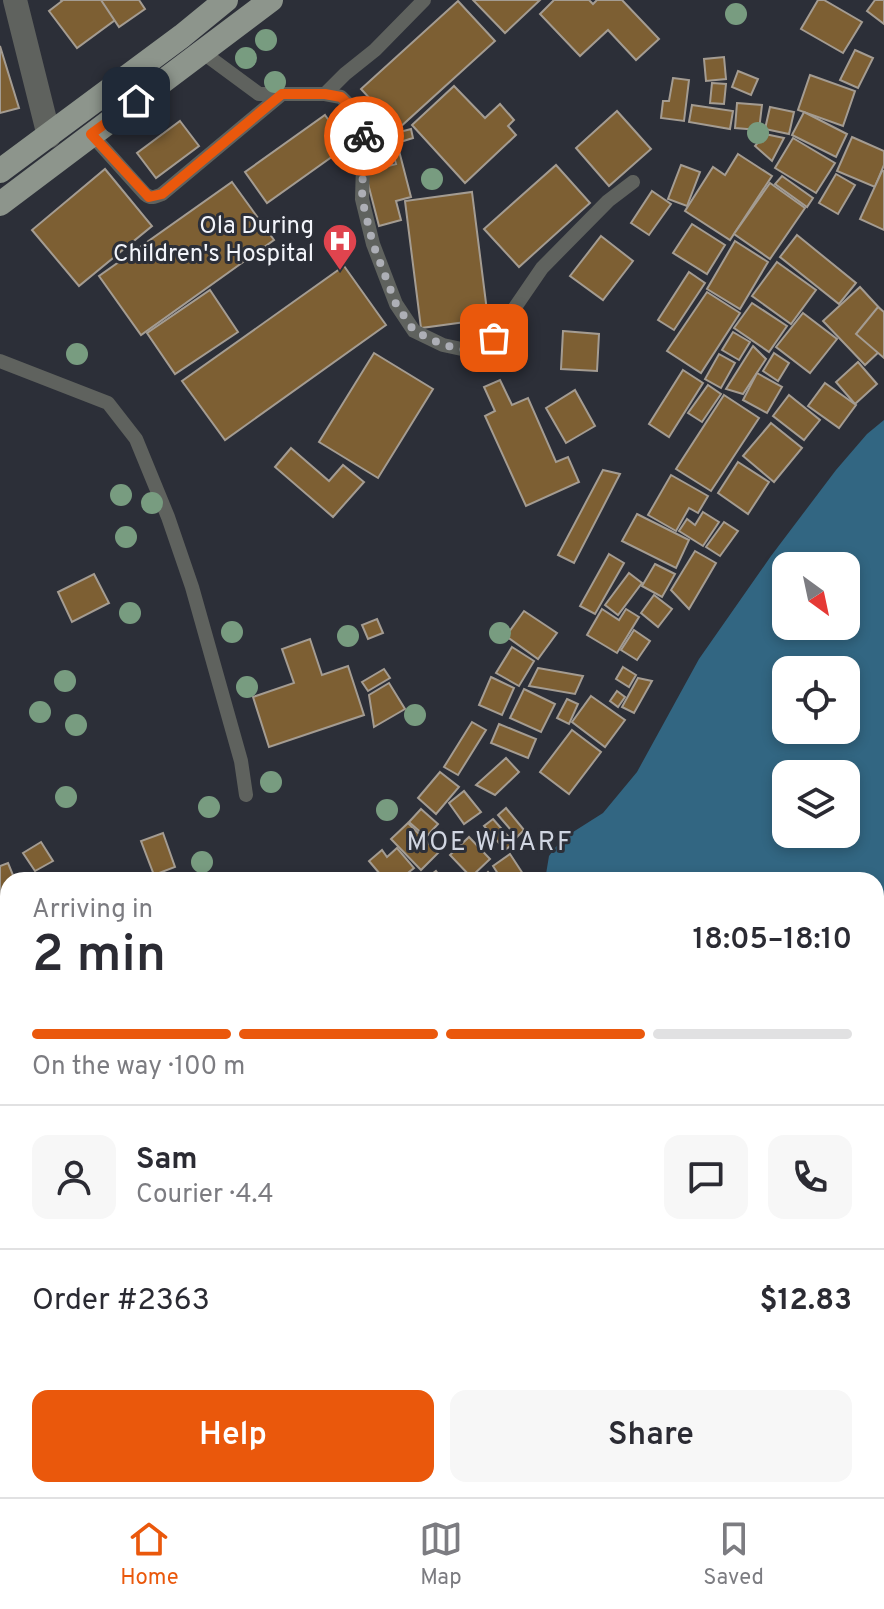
<!DOCTYPE html>
<html lang="en">
<head>
<meta charset="utf-8">
<style>
	:root { --surface:#fff; --page:#f7f7f7; --text:#2b2b33; --muted:#7c7c81; --line:#e1e1e2; --accent:#ea580c }
	body { margin:0; font-family:Overpass,sans-serif; background:var(--page); color:var(--text); height:100vh; display:flex; flex-direction:column; font-size:30px; white-space:nowrap }
	* { box-sizing:border-box; margin:0 }
	p { font-size:26px; color:var(--muted) }
	.icon { flex:none; width:44px; height:44px; fill:none; stroke:currentColor; stroke-width:2; stroke-linecap:round; stroke-linejoin:round }
	.map { position:relative; flex:1; overflow:hidden }
	.panel { position:absolute; left:0px; top:872px; width:884px; height:626px; display:flex; flex-direction:column; background:var(--surface); border-radius:24px 24px 0 0; box-shadow:0 4px 12px #0003 }
	.panel>* { flex:none }
	.needle { width:52px; rotate:147deg }
	.controls { position:absolute; left:772px; top:552px; display:grid; gap:16px }
	.controls a { display:grid; place-items:center; width:88px; height:88px; border-radius:16px; background:var(--surface); box-shadow:0 4px 12px #0003; font-size:40px }
	.pin { position:absolute; display:grid; place-items:center; width:68px; height:68px; color:#fff; margin:-34px; border-radius:16px; box-shadow:0 4px 12px #0006 }
	.courier { position:absolute; display:grid; place-items:center; width:80px; height:80px; margin:-40px; border:6px solid #ea580c; border-radius:50%; background:#fff; color:#222; box-shadow:0 2px 10px #0007 }
	.overview em { font-style:normal; font-weight:600 }
	.overview div { display:flex; flex-direction:column-reverse }
	.overview { display:flex; align-items:center; justify-content:space-between; height:136px; padding:0 32px }
	h1 { font-size:52px; font-weight:600; line-height:60px }
	.bar { display:grid; grid-template-columns:repeat(4,1fr); gap:12px 8px; align-content:center; height:96px; padding:0 32px }
	.bar i { height:10px; border-radius:6px; background:var(--line) }
	.bar .active { background:var(--accent) }
	.bar p { grid-column:span 4 }
	.line { display:flex; align-items:center; gap:20px; padding:0 32px; border-top:2px solid var(--line) }
	.line div { flex:1 }
	.round { display:grid; place-items:center; flex:none; width:84px; height:84px; border-radius:16px; background:var(--page) }
	.action { display:flex; gap:16px; margin-top:auto; padding:16px 32px }
	.action a { flex:1; height:92px; border-radius:16px; background:var(--accent); color:#fff; font-size:32px; font-weight:600; line-height:92px; text-align:center }
	.action a+a { background:var(--page); color:var(--text) }
	.menu { display:flex; justify-content:space-around; align-items:center; height:112px; border-top:2px solid var(--line); background:var(--surface); font-size:22px; color:var(--muted) }
	.menu a { display:grid; justify-items:center; gap:4px }
	.menu .active { color:var(--accent) }
	.map>svg:first-child { display:block }
</style>
</head>
<body>
<div class="map">
<svg width="884" height="1497" viewBox="0 0 884 1497">
	<rect width="100%" height="100%" fill="#2c2f38"/>
	<g fill="#326682" fill-rule="evenodd">
		<path d="M 884,420 L 884,1124 L 876,1129 L 876,880 L 545,880 L 549,856 L 562,839 L 603,813 L 637,772 L 699,659 L 771,556 L 836,470 L 867,434 ZM 786,566 L 846,566 L 846,626 L 786,626 ZM 786,670 L 846,670 L 846,730 L 786,730 ZM 786,774 L 846,774 L 846,834 L 786,834 Z"/>
		<polygon points="124,1490 337,1490 327,1497 122,1497"/>
	</g>
	<g fill="#7d5f33" stroke="#a49c92" stroke-width="2">
		<polygon points="61,0 117,0 126,12 77,48 49,11 62,1"/>
		<polygon points="101,0 139,0 145,9 119,27"/>
		<polygon points="473,0 540,0 505,33"/>
		<polygon points="554,0 589,0 593,4 597,0 622,0 659,39 636,60 608,30 580,56 540,14"/>
		<polygon points="818,0 824,0 862,22 843,53 801,29"/>
		<polygon points="875,0 884,0 884,24 867,11"/>
		<polygon points="458,1 495,41 398,129 361,89"/>
		<polygon points="0,46 19,108 0,113"/>
		<polygon points="855,50 873,58 858,88 840,80"/>
		<polygon points="724,57 726,79 706,81 704,59"/>
		<polygon points="738,71 758,79 751,95 732,87"/>
		<polygon points="810,75 855,91 843,126 798,110"/>
		<polygon points="673,78 689,80 684,121 661,118 663,101 669,101"/>
		<polygon points="712,83 726,84 724,104 710,103"/>
		<polygon points="454,86 485,118 500,104 514,120 508,126 516,135 465,183 412,125"/>
		<polygon points="737,103 762,105 759,130 735,128"/>
		<polygon points="692,105 733,111 730,129 689,122"/>
		<polygon points="770,107 794,112 789,134 765,129"/>
		<polygon points="617,111 651,149 609,186 576,148"/>
		<polygon points="804,112 847,134 836,157 792,135"/>
		<polygon points="325,115 347,146 267,203 245,172"/>
		<polygon points="180,121 199,146 156,178 137,153"/>
		<polygon points="411,129 413,138 397,143 411,197 396,201 401,220 379,226 365,172 396,164 388,135"/>
		<polygon points="765,134 784,138 772,161 755,146"/>
		<polygon points="852,137 884,151 884,165 875,187 837,171"/>
		<polygon points="793,138 835,163 816,193 775,168"/>
		<polygon points="738,154 772,176 730,240 685,211 713,167 725,175"/>
		<polygon points="556,165 590,203 519,267 484,229"/>
		<polygon points="681,165 700,172 687,206 668,199"/>
		<polygon points="105,169 152,226 79,286 32,230"/>
		<polygon points="882,171 884,171 884,230 860,219"/>
		<polygon points="836,174 855,185 838,214 819,203"/>
		<polygon points="782,176 813,198 807,207 775,184"/>
		<polygon points="232,182 274,240 141,335 99,276"/>
		<polygon points="770,183 805,208 770,259 734,234"/>
		<polygon points="652,191 671,204 649,235 631,223"/>
		<polygon points="472,192 488,319 421,328 405,201"/>
		<polygon points="692,224 725,245 707,274 673,253"/>
		<polygon points="797,235 856,283 839,304 780,257"/>
		<polygon points="601,236 633,261 603,300 570,276"/>
		<polygon points="735,241 768,262 740,309 707,289"/>
		<polygon points="777,262 816,290 791,324 752,296"/>
		<polygon points="344,266 386,325 225,440 182,381"/>
		<polygon points="689,272 705,283 674,330 658,320"/>
		<polygon points="860,287 884,313 884,322 870,336 882,349 865,365 823,321"/>
		<polygon points="210,290 238,332 175,374 147,333"/>
		<polygon points="707,292 740,313 701,373 667,351"/>
		<polygon points="752,303 787,326 769,352 734,328"/>
		<polygon points="878,307 884,312 884,358 856,334"/>
		<polygon points="803,313 837,339 810,373 776,347"/>
		<polygon points="563,331 599,334 597,371 561,369"/>
		<polygon points="733,332 750,342 739,360 722,350"/>
		<polygon points="753,346 766,359 743,394 726,389"/>
		<polygon points="374,353 433,389 378,478 319,442"/>
		<polygon points="774,353 789,363 778,381 763,371"/>
		<polygon points="719,354 735,363 721,388 705,379"/>
		<polygon points="858,362 877,384 855,404 836,382"/>
		<polygon points="683,370 703,383 669,437 649,424"/>
		<polygon points="757,373 782,387 767,413 743,400"/>
		<polygon points="500,380 512,405 528,398 556,462 568,457 579,482 526,506 485,416 495,411 484,387"/>
		<polygon points="825,383 856,405 839,428 808,406"/>
		<polygon points="708,385 721,394 702,422 688,413"/>
		<polygon points="575,390 595,426 566,443 546,408"/>
		<polygon points="724,395 759,418 711,491 676,469"/>
		<polygon points="789,395 820,420 804,440 773,416"/>
		<polygon points="771,423 802,448 774,482 743,456"/>
		<polygon points="291,448 329,481 343,465 364,482 333,517 275,467"/>
		<polygon points="738,462 769,482 748,514 718,493"/>
		<polygon points="603,470 620,474 574,563 558,555"/>
		<polygon points="671,475 708,496 698,513 689,508 676,531 648,515"/>
		<polygon points="703,512 719,522 703,546 679,531 687,519 695,525"/>
		<polygon points="637,514 689,540 676,568 622,541"/>
		<polygon points="724,522 738,531 720,556 706,547"/>
		<polygon points="695,551 716,563 689,609 671,590"/>
		<polygon points="609,554 624,563 595,614 580,606"/>
		<polygon points="655,564 675,574 662,597 642,586"/>
		<polygon points="629,573 642,583 618,615 605,605"/>
		<polygon points="94,574 109,603 72,622 58,592"/>
		<polygon points="654,595 672,609 658,627 641,613"/>
		<polygon points="602,609 619,620 626,609 639,617 617,653 587,635"/>
		<polygon points="524,611 557,633 538,659 506,636"/>
		<polygon points="377,619 383,633 368,639 362,625"/>
		<polygon points="634,630 650,641 637,660 621,650"/>
		<polygon points="310,639 322,675 348,666 364,715 269,747 253,697 294,683 282,649"/>
		<polygon points="512,647 534,661 519,686 496,673"/>
		<polygon points="623,667 636,675 629,687 616,679"/>
		<polygon points="538,668 583,676 575,694 529,686"/>
		<polygon points="384,669 390,678 368,691 362,682"/>
		<polygon points="491,677 514,688 502,715 479,705"/>
		<polygon points="638,678 652,681 634,713 622,707"/>
		<polygon points="389,683 405,709 374,727 369,695"/>
		<polygon points="524,689 555,704 541,732 510,718"/>
		<polygon points="617,691 625,697 618,707 610,701"/>
		<polygon points="591,696 625,720 605,747 572,722"/>
		<polygon points="567,699 578,704 569,724 557,718"/>
		<polygon points="472,722 486,730 458,775 444,767"/>
		<polygon points="499,724 536,739 528,758 491,743"/>
		<polygon points="572,730 601,752 569,794 540,772"/>
		<polygon points="506,758 519,772 495,795 476,785"/>
		<polygon points="440,772 459,787 436,814 418,798"/>
		<polygon points="464,791 481,812 464,824 449,803"/>
		<polygon points="506,808 524,830 517,837 498,815"/>
		<polygon points="421,809 438,824 426,837 409,822"/>
		<polygon points="493,819 514,843 505,850 484,826"/>
		<polygon points="408,823 438,853 421,870 391,839"/>
		<polygon points="163,833 175,867 154,875 141,841"/>
		<polygon points="469,837 490,859 471,877 450,855"/>
		<polygon points="41,842 53,861 35,871 23,853"/>
		<polygon points="397,848 414,868 399,880 385,880 369,861 382,850 387,857"/>
		<polygon points="510,854 527,880 502,880 493,866"/>
		<polygon points="8,863 15,880 8,880 8,952 0,932 0,866"/>
		<polygon points="436,871 443,880 424,880"/>
		<polygon points="488,872 496,880 480,880"/>
		<polygon points="0,1131 8,1141 8,1200 6,1201 0,1193"/>
		<polygon points="8,1446 8,1481 0,1476 0,1458"/>
		<polygon points="0,1476 8,1481 8,1490 23,1490 30,1495 28,1497 0,1497"/>
	</g>
	<g fill="none" stroke-linecap="round" stroke-linejoin="round">
		<g stroke="#5f625e" stroke-width="14">
			<polyline points="198,49 259,94 325,94 341,97 354,110 364,130 362,199 373,244 396,304 414,331 443,345 471,351 494,338 542,268 608,201 633,182"/>
			<polyline points="325,94 345,74 375,50 424,0"/>
			<path d="M 91,134 L 145,194 C 151,199 155,197 162,194 L 282,94"/>
			<polyline points="0,361 108,403 136,439 168,517 192,587 241,761 246,795"/>
			<polyline points="876,1220 884,1215"/>
			<polyline points="466,1497 477,1490"/>
		</g>
		<polyline stroke="#5f625e" stroke-width="24" points="15,0 49,136"/>
		<g stroke="#8d958c" stroke-width="24">
			<polyline points="0,171 182,36 226,0"/>
			<polyline points="0,204 271,0"/>
		</g>
	</g>
	<g fill="#789c80">
		<circle cx="736" cy="14" r="11"/>
		<circle cx="266" cy="40" r="11"/>
		<circle cx="246" cy="58" r="11"/>
		<circle cx="275" cy="82" r="11"/>
		<circle cx="758" cy="133" r="11"/>
		<circle cx="432" cy="179" r="11"/>
		<circle cx="77" cy="354" r="11"/>
		<circle cx="121" cy="495" r="11"/>
		<circle cx="152" cy="503" r="11"/>
		<circle cx="126" cy="537" r="11"/>
		<circle cx="130" cy="613" r="11"/>
		<circle cx="232" cy="632" r="11"/>
		<circle cx="500" cy="633" r="11"/>
		<circle cx="348" cy="636" r="11"/>
		<circle cx="65" cy="681" r="11"/>
		<circle cx="247" cy="687" r="11"/>
		<circle cx="40" cy="712" r="11"/>
		<circle cx="415" cy="715" r="11"/>
		<circle cx="76" cy="725" r="11"/>
		<circle cx="271" cy="782" r="11"/>
		<circle cx="66" cy="797" r="11"/>
		<circle cx="209" cy="807" r="11"/>
		<circle cx="387" cy="810" r="11"/>
		<circle cx="202" cy="862" r="11"/>
	</g>
	<g fill="none" stroke-linecap="round" stroke-linejoin="round">
		<polyline stroke="#adafb6" stroke-width="8" stroke-dasharray="0 14.4" points="364,136 362,199 373,244 396,304 414,331 443,345 471,351 494,338"/>
		<polyline stroke="#ea580c" stroke-width="10" points="136,101 91,134 149,197 162,194 282,94 325,94 341,97 354,110 364,130 364,136"/>
	</g>
	<defs>
		<g id="hospital-pin" transform="scale(1.8)"><path d="M0 17L-7.5 6A9.5 9.5 0 1 1 7.5 6Z" fill="#e0444e" stroke="#2c2f38"/><path d="M-5-5h3v3.5h4V-5h3V5h-3V1.5h-4V5h-3Z" fill="#fff"/></g>
	</defs>
	<g fill-rule="evenodd">
		<use href="#hospital-pin" x="340" y="241"/>
	</g>
	<g text-anchor="middle" dominant-baseline="central" stroke-width="6" stroke-linejoin="round" paint-order="stroke">
		<g font-size="24" fill="#f2f4fa" stroke="#2c2f38" text-anchor="end">
			<text x="314" y="227">Ola During<tspan x="314" dy="28">Children's Hospital</tspan></text>
		</g>
		<g font-size="26" letter-spacing="2" fill="#d1d6e2" stroke="#2c2f38">
			<text x="490" y="843">MOE WHARF</text>
		</g>
	</g>
</svg>
<div class="controls">
<a><svg class="needle" viewBox="-14 -14 28 28"><path d="M0-13l5 13h-10z" fill="#e53935"/><path d="M0 13l5-13h-10z" fill="#7c7c81"/></svg></a>
<a><svg class="icon" aria-label="locate" viewBox="0 0 24 24"><circle cx="12" cy="12" r="6"/><path d="M12 2v4M12 18v4M2 12h4M18 12h4"/></svg></a>
<a><svg class="icon" aria-label="layers" viewBox="0 0 24 24"><path d="M12 4l9 5-9 5-9-5zM3 14l9 5 9-5"/></svg></a>
</div>
<div class="pin" style="left:494px;top:338px;background:#ea580c"><svg class="icon" aria-label="bag" viewBox="0 0 24 24"><path d="M5 8h14l-1 12H6zM9 8a3 3 0 0 1 6 0"/></svg></div>
<div class="pin" style="left:136px;top:101px;background:#1f2937"><svg class="icon" aria-label="home" viewBox="0 0 24 24"><path d="M3 11l9-7 9 7M6 9v11h12V9"/></svg></div>
<div class="courier" style="left:364px;top:136px"><svg class="icon" aria-label="bike" viewBox="0 0 24 24"><circle cx="6" cy="16" r="4"/><circle cx="18" cy="16" r="4"/><path d="M6 16l4-8h5l3 8M10 8l3 8H6M13 5h3"/></svg></div>
<section class="panel">
<div class="overview"><div><h1>2 min</h1><p>Arriving in</p></div><em>18:05–18:10</em></div>
<div class="bar"><i class="active"></i><i class="active"></i><i class="active"></i><i></i><p>On the way · 100 m</p></div>
<div class="line" style="height:144px"><a class="round"><svg class="icon" aria-label="person" viewBox="0 0 24 24"><circle cx="12" cy="8" r="4"/><path d="M4 21q1-7 8-7t8 7"/></svg></a><div><b>Sam</b><p>Courier · 4.4</p></div><a class="round"><svg class="icon" aria-label="chat" viewBox="0 0 24 24"><path d="M4 5h16v11H9l-5 4z"/></svg></a><a class="round"><svg class="icon" aria-label="phone" viewBox="0 0 24 24"><path d="M5 4h4l2 5-3 2q2 4 5 5l2-3 5 2v4C11 20 4 13 5 4z"/></svg></a></div>
<div class="line" style="height:104px"><div>Order #2363</div><b>$12.83</b></div>
<div class="action"><a>Help</a><a>Share</a></div>
</section>
</div>
<nav class="menu">
<a class="active"><svg class="icon" aria-label="home" viewBox="0 0 24 24"><path d="M3 11l9-7 9 7M6 9v11h12V9"/></svg>Home</a>
<a><svg class="icon" aria-label="map" viewBox="0 0 24 24"><path d="M3 6l6-2 6 2 6-2v14l-6 2-6-2-6 2zM9 4v14M15 6v14"/></svg>Map</a>
<a><svg class="icon" aria-label="saved" viewBox="0 0 24 24"><path d="M7 4h10v16l-5-4-5 4z"/></svg>Saved</a>
</nav>
</body>
</html>
